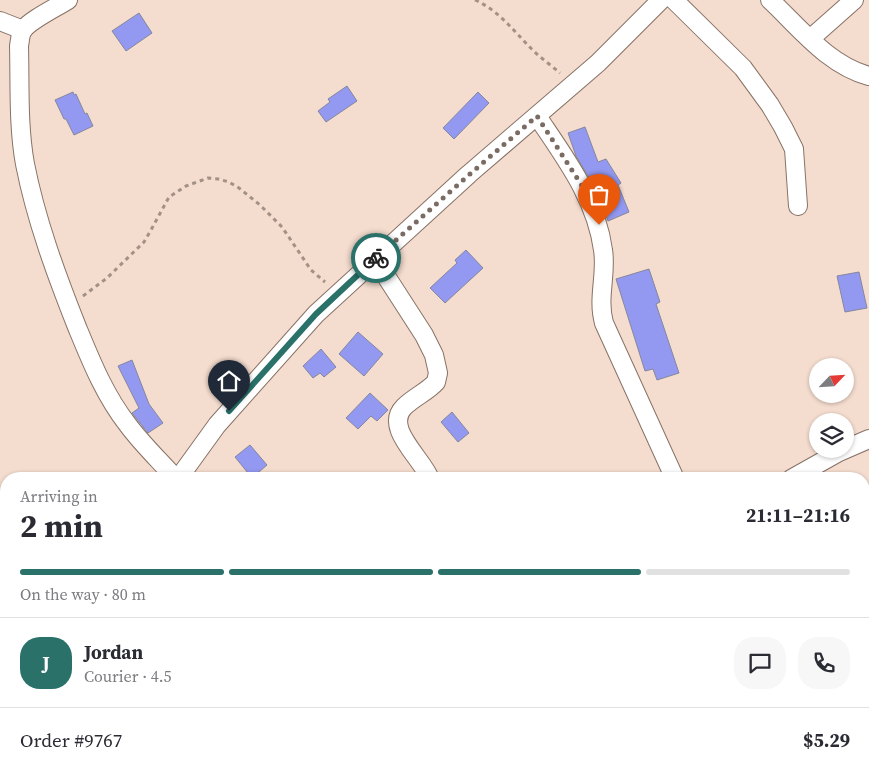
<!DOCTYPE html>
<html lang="en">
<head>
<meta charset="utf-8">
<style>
	:root { --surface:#fff; --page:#f7f7f7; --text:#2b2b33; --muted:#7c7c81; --line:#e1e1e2; --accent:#297169 }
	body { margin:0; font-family:"Source Serif 4",serif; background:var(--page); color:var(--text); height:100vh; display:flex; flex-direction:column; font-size:19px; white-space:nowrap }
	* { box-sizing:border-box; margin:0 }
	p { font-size:16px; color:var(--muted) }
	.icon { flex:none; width:28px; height:28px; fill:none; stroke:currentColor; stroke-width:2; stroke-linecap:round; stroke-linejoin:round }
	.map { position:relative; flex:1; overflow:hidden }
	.details { position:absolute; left:0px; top:472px; width:870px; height:311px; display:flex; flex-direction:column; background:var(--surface); border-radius:20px 20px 0 0; box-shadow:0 1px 4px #0004 }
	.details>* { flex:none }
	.needle { width:32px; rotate:65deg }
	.controls { position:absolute; left:809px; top:358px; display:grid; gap:10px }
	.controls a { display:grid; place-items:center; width:45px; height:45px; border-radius:50%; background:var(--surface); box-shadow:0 1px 4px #0004; font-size:25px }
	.pin { position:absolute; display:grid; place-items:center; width:42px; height:42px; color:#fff; margin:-51px -21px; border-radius:50% 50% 50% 0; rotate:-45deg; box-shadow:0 0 5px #0007 }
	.pin .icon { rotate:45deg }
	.courier { position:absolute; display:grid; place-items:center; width:50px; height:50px; margin:-25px; border:4px solid #297169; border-radius:50%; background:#fff; color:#222; box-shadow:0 1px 6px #0007 }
	.head em { font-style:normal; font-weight:700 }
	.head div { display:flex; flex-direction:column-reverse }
	.head { display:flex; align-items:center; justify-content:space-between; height:85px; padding:0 20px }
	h1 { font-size:32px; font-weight:700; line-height:38px }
	.bar { display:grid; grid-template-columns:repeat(4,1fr); gap:8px 5px; align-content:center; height:60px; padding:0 20px }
	.bar i { height:6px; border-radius:4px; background:var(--line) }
	.bar .current { background:var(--accent) }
	.bar p { grid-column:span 4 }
	.line { display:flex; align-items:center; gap:12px; padding:0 20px; border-top:1px solid var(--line) }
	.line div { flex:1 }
	.round { display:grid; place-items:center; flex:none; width:52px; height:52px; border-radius:20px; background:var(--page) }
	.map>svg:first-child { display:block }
</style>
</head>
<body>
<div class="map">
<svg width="869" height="783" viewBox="0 0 869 783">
	<rect width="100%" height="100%" fill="#f4dcce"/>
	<g fill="#9398f0" stroke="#85879d">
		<polygon points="139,13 152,33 126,51 112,31"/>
		<polygon points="347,86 357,101 326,122 318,111 330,102 328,99"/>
		<polygon points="73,92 74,95 76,94 85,114 87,113 93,126 74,135 66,119 64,119 55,100"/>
		<polygon points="478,92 489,103 454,139 443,128"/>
		<polygon points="585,127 598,162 606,159 621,183 618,185 629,212 608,221 592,179 590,179 576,156 568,133"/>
		<polygon points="466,250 483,268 445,303 430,288 457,263 455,260"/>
		<polygon points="649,269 660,302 656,304 679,373 657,380 653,369 645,371 616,279"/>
		<polygon points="859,272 867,308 845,312 837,276"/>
		<polygon points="358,332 383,354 364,376 339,354"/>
		<polygon points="321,349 336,367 324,377 320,373 313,378 303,366"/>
		<polygon points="132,360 149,404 163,423 148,433 132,413 139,408 118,366"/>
		<polygon points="370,393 388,410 377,421 371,416 358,429 346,418"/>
		<polygon points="452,412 469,433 458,442 441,422"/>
		<polygon points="250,445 267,465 252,478 235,457"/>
	</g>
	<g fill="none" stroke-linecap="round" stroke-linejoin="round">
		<g stroke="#877266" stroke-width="20">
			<g id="minor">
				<path d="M 68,0 C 57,7 30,20 23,30 C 20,34 20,41 19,46 C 20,85 18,126 25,164 C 36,220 56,274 77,327 C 91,361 105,396 128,425 C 142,444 160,461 176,479"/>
				<polyline points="674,0 743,68 770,105 783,127 794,149 798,206"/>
				<path d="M 770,0 C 800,28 828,65 869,76"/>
				<polyline points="0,21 23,30"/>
				<polyline points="810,39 854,0"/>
				<path d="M 537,116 C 565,158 596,198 603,250 C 607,274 597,298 604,323 L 675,479"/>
				<path d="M 375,259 L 424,335 L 434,355 L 438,373 L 436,382 C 427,392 414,397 404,407 C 383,428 423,459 430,479"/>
				<polyline points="178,479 217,425 316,314 469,174 598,63 661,0"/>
				<polyline points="791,479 839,452 869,439"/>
				<polyline points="864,637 869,642"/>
				<polyline points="0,751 6,748"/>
				<polyline points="100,778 104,783"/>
				<polyline points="437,778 440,783"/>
			</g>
		</g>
		<g stroke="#a39187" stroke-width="3" stroke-dasharray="4 4" stroke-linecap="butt">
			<path d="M 475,0 C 502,12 517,36 538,55 C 545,61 553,67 560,73"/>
			<polyline points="83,296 107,278 144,242 151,230 169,197 186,186 208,178 218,179 229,182 239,188 260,205 282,227 311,270 325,282"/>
			<polyline points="864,681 869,675"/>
			<polyline points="775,783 777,778"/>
		</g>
		<use href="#minor" stroke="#fff" stroke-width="18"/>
	</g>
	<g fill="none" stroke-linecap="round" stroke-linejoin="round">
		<polyline stroke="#7a6c63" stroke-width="5" stroke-dasharray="0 9" points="376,258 470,174 537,116 586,192 599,225"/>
		<polyline stroke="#297169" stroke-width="6" points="229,411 316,314 376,258"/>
	</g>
</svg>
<div class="controls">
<a><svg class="needle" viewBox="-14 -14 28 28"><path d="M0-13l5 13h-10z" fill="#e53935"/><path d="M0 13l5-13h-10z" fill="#7c7c81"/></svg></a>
<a><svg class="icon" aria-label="layers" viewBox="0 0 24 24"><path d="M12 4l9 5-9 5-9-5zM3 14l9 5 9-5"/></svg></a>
</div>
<div class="pin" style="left:599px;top:225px;background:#ea580c"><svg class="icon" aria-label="bag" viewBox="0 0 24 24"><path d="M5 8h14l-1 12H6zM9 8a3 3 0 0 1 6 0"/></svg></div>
<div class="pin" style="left:229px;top:411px;background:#1f2937"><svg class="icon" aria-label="home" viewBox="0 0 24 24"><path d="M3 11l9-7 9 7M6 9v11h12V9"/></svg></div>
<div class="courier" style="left:376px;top:258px"><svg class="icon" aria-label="bike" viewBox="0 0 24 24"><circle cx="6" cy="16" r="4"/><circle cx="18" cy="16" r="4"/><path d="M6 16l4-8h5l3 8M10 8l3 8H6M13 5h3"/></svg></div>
<section class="details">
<div class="head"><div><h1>2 min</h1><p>Arriving in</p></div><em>21:11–21:16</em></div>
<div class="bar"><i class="current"></i><i class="current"></i><i class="current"></i><i></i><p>On the way · 80 m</p></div>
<div class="line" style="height:90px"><b class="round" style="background:var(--accent);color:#fff">J</b><div><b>Jordan</b><p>Courier · 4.5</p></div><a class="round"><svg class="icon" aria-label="chat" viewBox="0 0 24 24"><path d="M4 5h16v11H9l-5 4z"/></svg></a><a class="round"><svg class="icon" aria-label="phone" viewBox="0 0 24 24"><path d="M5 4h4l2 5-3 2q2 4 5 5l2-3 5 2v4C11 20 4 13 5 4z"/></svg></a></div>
<div class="line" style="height:65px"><div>Order #9767</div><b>$5.29</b></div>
</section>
</div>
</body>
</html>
